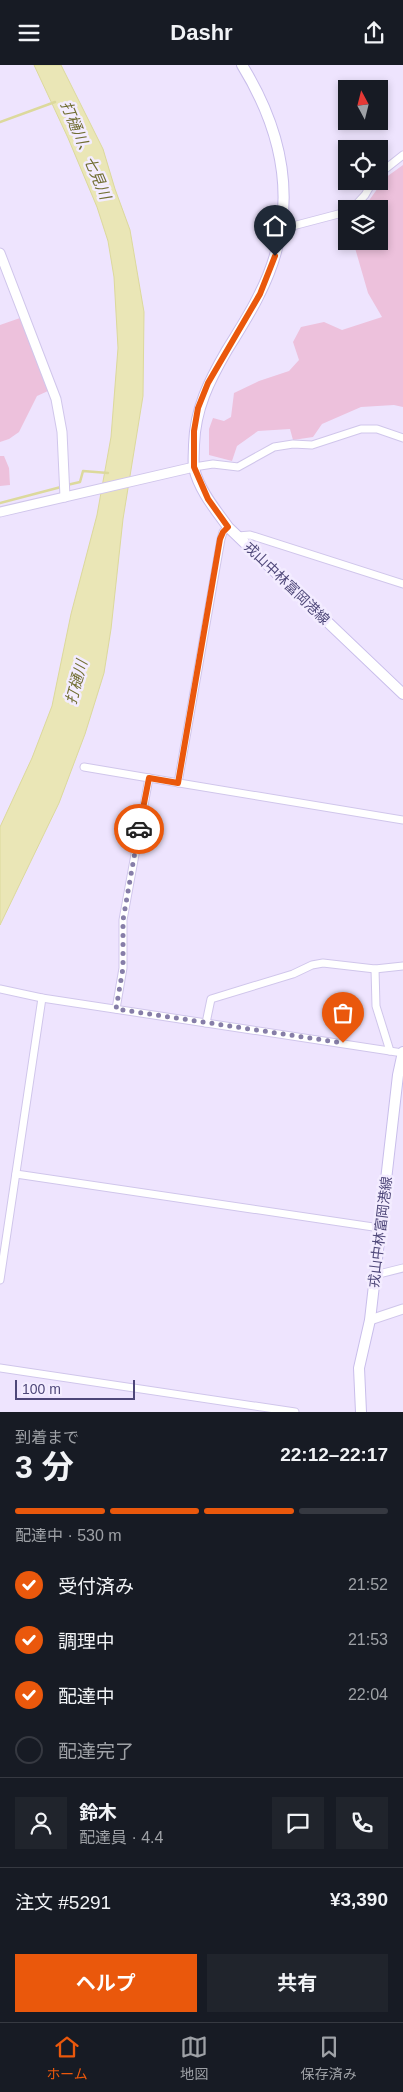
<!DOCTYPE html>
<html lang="ja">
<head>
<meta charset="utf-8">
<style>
	:root { --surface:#171b24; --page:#20242c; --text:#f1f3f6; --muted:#9ea1a6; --line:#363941; --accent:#ea580c }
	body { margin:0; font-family:Arial,"Noto Sans JP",sans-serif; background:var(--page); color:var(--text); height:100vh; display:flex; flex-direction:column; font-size:19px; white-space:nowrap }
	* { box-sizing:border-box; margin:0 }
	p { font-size:16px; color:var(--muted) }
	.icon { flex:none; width:28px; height:28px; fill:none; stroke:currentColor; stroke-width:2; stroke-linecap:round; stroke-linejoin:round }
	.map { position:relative; height:1347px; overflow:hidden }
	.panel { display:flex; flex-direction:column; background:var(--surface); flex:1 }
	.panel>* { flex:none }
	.needle { width:32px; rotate:353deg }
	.controls { position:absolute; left:338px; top:15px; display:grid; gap:10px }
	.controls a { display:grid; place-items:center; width:50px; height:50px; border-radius:0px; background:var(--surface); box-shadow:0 2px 8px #0003; font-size:25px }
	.scale { position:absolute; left:15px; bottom:12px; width:120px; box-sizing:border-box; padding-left:5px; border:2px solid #4e4779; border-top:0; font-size:14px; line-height:18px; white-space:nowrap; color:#4e4779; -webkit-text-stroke:4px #f3ecff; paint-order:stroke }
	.pin { position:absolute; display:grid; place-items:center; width:42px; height:42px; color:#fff; margin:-51px -21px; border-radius:50% 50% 50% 0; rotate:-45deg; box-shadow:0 0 5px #0007 }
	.pin .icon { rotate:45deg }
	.courier { position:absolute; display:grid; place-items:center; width:50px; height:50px; margin:-25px; border:4px solid #ea580c; border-radius:50%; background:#fff; color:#222; box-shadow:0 1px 6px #0007 }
	.summary em { font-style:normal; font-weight:700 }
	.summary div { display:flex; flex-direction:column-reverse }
	.summary { display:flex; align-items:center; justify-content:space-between; height:85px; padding:0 15px }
	h1 { font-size:32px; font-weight:700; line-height:38px }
	.bar { display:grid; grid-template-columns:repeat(4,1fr); gap:8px 5px; align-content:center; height:60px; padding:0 15px }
	.bar i { height:6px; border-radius:4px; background:var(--line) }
	.bar .on { background:var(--accent) }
	.bar p { grid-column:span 4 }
	.line { display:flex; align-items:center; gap:12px; padding:0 15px; border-top:1px solid var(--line) }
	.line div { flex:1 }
	.round { display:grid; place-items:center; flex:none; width:52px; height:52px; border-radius:0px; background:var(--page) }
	ol { padding:0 15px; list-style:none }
	li { display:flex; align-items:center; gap:15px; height:55px }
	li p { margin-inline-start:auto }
	li .icon { padding:5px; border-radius:50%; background:var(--accent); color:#fff; stroke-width:4 }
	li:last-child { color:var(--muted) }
	li i { width:28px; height:28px; border:2px solid var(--line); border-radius:50% }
	.cta { display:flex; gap:10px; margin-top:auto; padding:10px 15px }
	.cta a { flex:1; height:58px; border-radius:0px; background:var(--accent); color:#fff; font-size:20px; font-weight:700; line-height:58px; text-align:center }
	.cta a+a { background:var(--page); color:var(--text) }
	header { display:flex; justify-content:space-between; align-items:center; height:65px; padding:0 15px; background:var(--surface); font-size:22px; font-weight:700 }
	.menu { display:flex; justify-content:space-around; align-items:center; height:70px; border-top:1px solid var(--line); background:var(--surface); font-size:14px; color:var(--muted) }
	.menu a { display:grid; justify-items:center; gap:2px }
	.menu .on { color:var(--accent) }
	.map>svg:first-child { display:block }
</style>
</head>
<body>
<header><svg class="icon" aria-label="menu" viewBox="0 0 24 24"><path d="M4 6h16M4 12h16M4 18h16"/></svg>Dashr<svg class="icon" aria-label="share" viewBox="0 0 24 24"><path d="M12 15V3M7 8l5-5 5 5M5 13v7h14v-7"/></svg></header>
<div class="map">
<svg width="403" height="1347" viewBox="0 0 403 1347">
	<rect width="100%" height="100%" fill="#eee4fe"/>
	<g fill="#edc1dc">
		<polygon points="403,100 403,342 394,340 361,342 322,359 313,372 293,375 290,364 258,366 237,381 232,396 209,390 209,364 213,353 224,356 231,352 234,328 259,316 289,306 299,295 293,277 301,262 324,257 342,265 382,252 368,228 353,176 379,176 379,144 363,144 385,113"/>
		<polygon points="20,253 48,326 37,331 19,367 9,374 0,377 0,260"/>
		<polygon points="0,391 4,391 9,403 10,420 0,421"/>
	</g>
	<polygon fill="#eae6b6" stroke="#dcd99c" points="34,0 61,0 103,84 115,124 130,165 144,247 143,331 123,454 111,564 104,608 85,669 59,738 0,860 0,762 32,693 52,641 71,549 97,450 111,372 118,283 114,212 108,176 97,142 68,73"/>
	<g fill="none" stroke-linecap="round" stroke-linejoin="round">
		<g stroke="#dcd99c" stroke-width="2.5">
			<polyline points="0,57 55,37"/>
			<polyline points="67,420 80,417 83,406 108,408"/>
			<polyline points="0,438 61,422"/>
		</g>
		<g stroke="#d0c6eb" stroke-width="9">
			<g id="minor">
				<polyline points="379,109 403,90"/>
				<polyline points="352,144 365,130 373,116"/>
				<polyline points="282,162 289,162 346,147"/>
				<polyline points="194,402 213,399 238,402 274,382 293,379 312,380 361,364 377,364 403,373"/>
				<polyline points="238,471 250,470 403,519"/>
				<polyline points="84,702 149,713"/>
				<polyline points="178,718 221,474 223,467 228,462"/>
				<polyline points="375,904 376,941 390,986"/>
				<polyline points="0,924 42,933 403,988"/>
				<polyline points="116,944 123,903 123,855 149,713 403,755"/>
				<polyline points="206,958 211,934 293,909 312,900 323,898 375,904 403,901"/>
				<polyline points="16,1109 380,1163"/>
				<polyline points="375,1210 403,1203"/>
				<polyline points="0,1215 42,933"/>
				<polyline points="0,1303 295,1347"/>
			</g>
		</g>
		<g stroke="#d0c6eb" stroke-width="11">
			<g id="tertiary">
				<polyline points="0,188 56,334 62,367 65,432"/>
				<polyline points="0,447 194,402"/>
				<polyline points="370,1255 403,1244"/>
			</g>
		</g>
		<g stroke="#c9beeb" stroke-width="12">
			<g id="secondary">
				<path d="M 242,0 C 287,73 300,150 259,230 C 250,249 238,267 227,285 C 209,316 195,344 194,380 C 194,387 193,396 194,403 C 199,425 215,444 228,462 L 403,629"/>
				<polyline points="361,1347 359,1303 370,1255 398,1010 403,987"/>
			</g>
		</g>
		<use href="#minor" stroke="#fff" stroke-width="7"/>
		<use href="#tertiary" stroke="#fff" stroke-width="9"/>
		<use href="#secondary" stroke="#fff" stroke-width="10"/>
	</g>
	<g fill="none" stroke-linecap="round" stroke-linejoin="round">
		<polyline stroke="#867ea8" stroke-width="5" stroke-dasharray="0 9" points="139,764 123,855 123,903 116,944 343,978"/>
		<polyline stroke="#ea580c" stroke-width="6" points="139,764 149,713 178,718 220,474 223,467 228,462 208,434 194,402 194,366 198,343 208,318 260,229 275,191"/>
	</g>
	<g text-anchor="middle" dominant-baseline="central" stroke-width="5" stroke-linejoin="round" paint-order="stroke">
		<g font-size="14" fill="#4e4779" stroke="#f3ecff">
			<text transform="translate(287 518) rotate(44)">戎山中林富岡港線</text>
			<text transform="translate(380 1167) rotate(-83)">戎山中林富岡港線</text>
		</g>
		<g font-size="15" font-style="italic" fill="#716e33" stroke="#f3ecff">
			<text transform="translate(86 85) rotate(67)">打樋川、七見川</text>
			<text transform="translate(76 617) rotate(-75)">打樋川</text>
		</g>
	</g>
</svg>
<div class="controls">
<a><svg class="needle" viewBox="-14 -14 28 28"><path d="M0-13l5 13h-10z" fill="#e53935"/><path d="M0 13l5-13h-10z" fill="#9ea1a6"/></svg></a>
<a><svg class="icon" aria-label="locate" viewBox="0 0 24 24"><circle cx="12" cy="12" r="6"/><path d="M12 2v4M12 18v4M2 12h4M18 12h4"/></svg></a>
<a><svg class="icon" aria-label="layers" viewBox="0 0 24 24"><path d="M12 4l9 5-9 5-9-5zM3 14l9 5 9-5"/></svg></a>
</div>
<div class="scale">100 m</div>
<div class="pin" style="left:343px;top:978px;background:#ea580c"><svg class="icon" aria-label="bag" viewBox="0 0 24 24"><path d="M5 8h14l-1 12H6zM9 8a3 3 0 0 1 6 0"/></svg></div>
<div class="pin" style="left:275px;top:191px;background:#1f2937"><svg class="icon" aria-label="home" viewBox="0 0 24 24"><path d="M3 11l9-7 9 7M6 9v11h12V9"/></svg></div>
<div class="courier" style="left:139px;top:764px"><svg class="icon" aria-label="car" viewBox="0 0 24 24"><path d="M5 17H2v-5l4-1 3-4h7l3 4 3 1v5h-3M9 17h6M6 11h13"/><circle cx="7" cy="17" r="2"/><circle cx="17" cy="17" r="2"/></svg></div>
</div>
<section class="panel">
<div class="summary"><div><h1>3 分</h1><p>到着まで</p></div><em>22:12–22:17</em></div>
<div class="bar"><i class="on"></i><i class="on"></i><i class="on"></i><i></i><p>配達中 · 530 m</p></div>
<ol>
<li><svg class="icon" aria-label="check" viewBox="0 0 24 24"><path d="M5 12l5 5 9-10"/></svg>受付済み<p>21:52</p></li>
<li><svg class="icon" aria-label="check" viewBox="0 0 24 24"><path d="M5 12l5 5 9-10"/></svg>調理中<p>21:53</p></li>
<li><svg class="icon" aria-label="check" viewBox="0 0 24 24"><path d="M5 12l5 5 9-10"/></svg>配達中<p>22:04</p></li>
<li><i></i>配達完了</li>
</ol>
<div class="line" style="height:90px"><a class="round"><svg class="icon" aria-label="person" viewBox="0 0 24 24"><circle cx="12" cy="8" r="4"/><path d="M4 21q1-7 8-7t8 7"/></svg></a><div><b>鈴木</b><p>配達員 · 4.4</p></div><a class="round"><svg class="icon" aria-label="chat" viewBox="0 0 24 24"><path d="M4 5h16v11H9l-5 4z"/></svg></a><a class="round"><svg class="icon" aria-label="phone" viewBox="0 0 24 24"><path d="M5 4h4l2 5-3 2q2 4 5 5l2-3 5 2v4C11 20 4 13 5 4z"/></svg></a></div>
<div class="line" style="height:65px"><div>注文 #5291</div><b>¥3,390</b></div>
<div class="cta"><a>ヘルプ</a><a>共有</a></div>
</section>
<nav class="menu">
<a class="on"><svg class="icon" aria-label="home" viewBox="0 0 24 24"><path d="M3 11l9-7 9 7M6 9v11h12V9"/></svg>ホーム</a>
<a><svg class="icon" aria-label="map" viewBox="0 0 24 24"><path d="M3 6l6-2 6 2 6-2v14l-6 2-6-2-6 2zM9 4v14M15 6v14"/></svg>地図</a>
<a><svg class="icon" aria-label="saved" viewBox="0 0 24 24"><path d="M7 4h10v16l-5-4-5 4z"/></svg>保存済み</a>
</nav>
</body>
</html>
